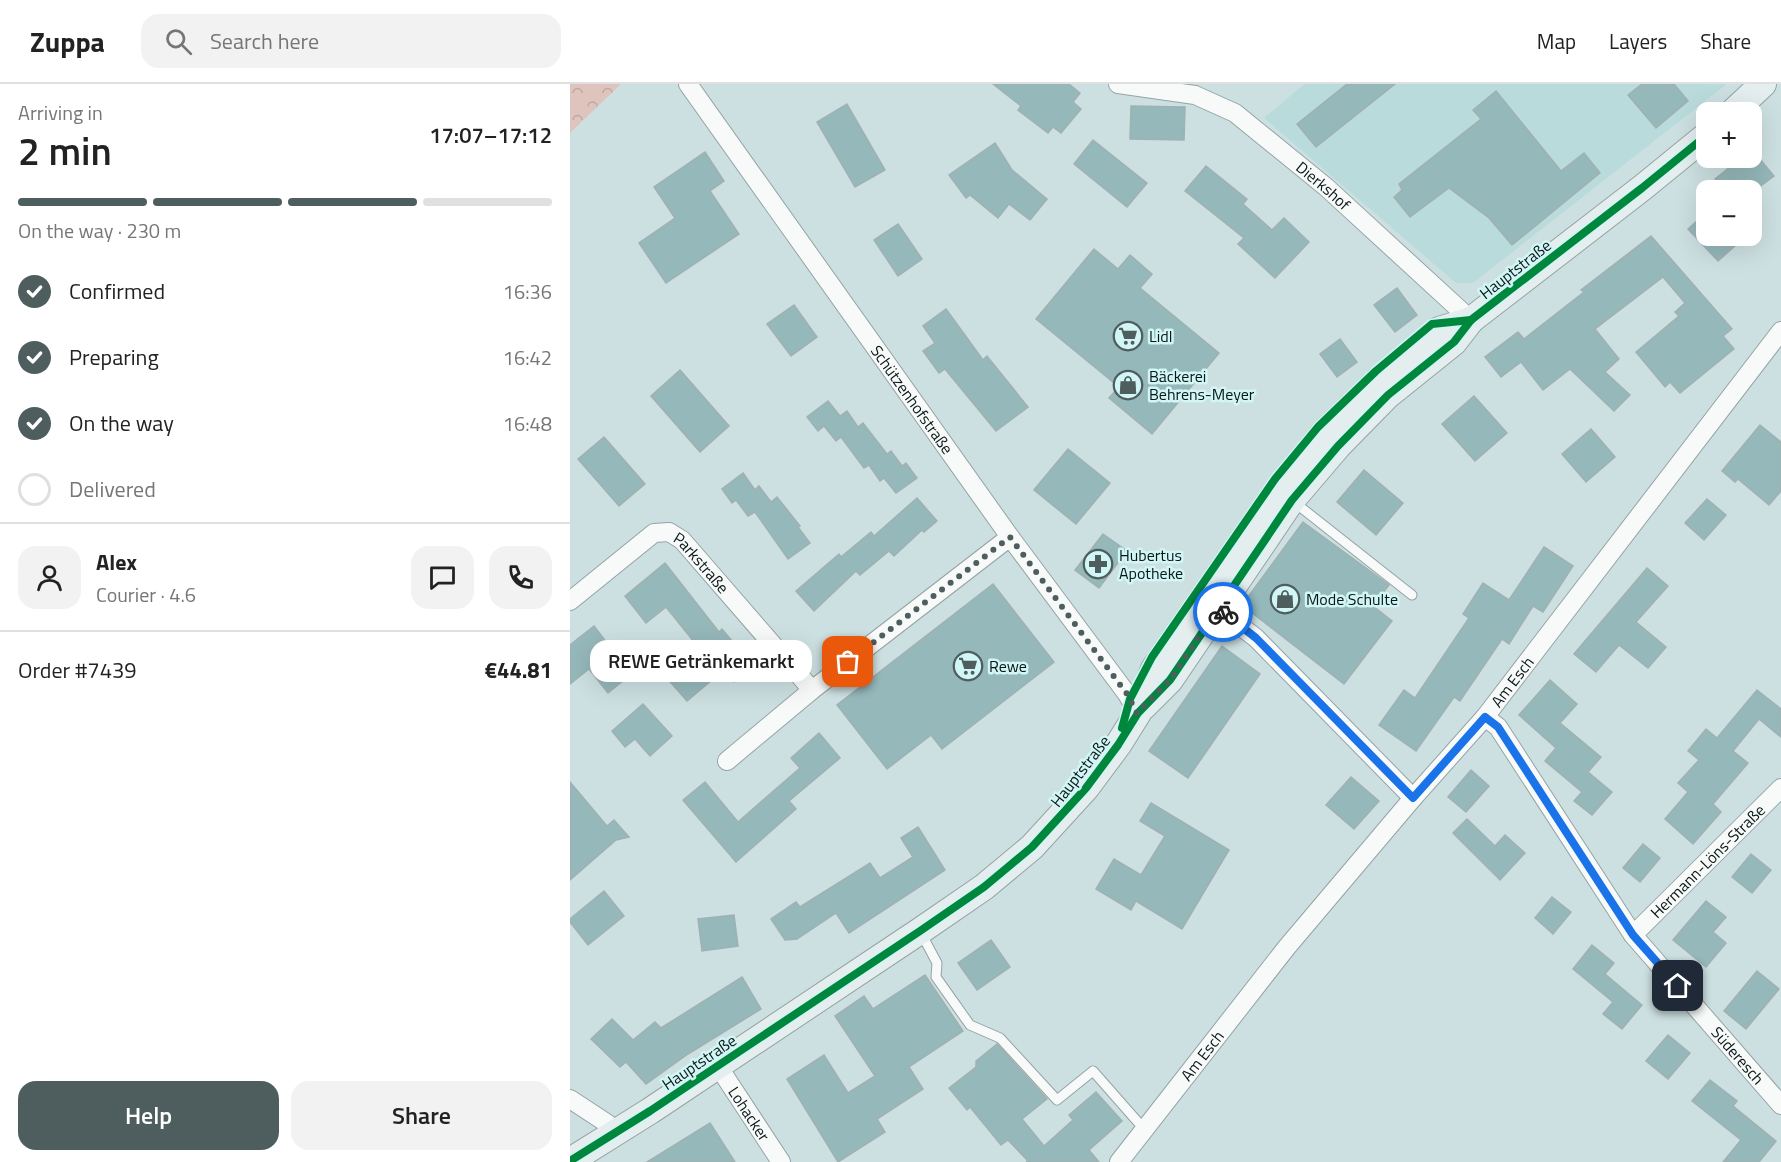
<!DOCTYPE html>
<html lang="en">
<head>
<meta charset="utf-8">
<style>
	:root { --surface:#fff; --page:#f2f2f2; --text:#222; --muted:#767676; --line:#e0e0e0; --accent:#4e5d5e }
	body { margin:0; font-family:"Titillium Web",sans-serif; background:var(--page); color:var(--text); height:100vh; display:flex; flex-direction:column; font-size:22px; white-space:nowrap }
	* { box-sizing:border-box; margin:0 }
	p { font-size:20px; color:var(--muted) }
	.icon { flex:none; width:33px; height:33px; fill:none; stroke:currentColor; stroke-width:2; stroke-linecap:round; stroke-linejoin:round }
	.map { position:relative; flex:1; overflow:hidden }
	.sheet { display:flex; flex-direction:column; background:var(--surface); width:570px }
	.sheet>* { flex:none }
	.fabs { position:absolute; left:1126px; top:18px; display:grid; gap:12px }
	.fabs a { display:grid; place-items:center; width:66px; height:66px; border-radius:12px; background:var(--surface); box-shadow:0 6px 24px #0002; font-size:30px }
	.pin { position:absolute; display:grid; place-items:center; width:51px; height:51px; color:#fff; margin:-26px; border-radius:12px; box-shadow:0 3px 9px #0006 }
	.courier { position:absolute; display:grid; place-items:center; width:60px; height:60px; margin:-30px; border:4px solid #1a73e8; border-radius:50%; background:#fff; color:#222; box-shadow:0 2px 8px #0007 }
	.bubble { position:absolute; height:42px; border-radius:18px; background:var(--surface); box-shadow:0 6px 24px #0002; font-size:20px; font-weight:600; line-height:42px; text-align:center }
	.overview em { font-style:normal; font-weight:600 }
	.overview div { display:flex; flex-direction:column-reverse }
	.overview { display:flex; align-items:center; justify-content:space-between; height:102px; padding:0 18px }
	h1 { font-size:39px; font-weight:600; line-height:45px }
	.bar { display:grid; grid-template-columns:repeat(4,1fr); gap:9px 6px; align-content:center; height:72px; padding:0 18px }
	.bar i { height:8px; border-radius:4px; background:var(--line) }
	.bar .selected { background:var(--accent) }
	.bar p { grid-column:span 4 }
	.line { display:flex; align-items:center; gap:15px; padding:0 18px; border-top:2px solid var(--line) }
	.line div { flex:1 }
	.round { display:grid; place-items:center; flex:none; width:63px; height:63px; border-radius:18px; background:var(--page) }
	ol { padding:0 18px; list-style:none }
	li { display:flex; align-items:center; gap:18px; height:66px }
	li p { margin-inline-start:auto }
	li .icon { padding:6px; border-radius:50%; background:var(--accent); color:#fff; stroke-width:4 }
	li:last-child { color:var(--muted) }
	li i { width:33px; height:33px; border:3px solid var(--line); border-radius:50% }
	.action { display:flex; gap:12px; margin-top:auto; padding:12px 18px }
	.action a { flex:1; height:69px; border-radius:18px; background:var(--accent); color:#fff; font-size:24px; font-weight:600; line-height:69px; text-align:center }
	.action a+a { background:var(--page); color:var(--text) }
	header { display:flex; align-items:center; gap:36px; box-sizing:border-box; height:84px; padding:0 30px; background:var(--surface); border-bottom:2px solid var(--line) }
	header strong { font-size:28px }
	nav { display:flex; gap:33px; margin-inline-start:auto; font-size:21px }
	.search { width:420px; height:54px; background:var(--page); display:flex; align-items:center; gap:15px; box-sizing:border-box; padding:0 21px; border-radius:18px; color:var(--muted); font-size:22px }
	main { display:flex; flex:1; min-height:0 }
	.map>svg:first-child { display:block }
</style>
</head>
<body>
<header>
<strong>Zuppa</strong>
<div class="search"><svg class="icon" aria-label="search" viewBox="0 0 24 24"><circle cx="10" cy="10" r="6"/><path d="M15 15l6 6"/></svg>Search here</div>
<nav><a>Map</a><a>Layers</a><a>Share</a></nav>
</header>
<main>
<section class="sheet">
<div class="overview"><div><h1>2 min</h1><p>Arriving in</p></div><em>17:07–17:12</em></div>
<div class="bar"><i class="selected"></i><i class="selected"></i><i class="selected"></i><i></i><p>On the way · 230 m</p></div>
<ol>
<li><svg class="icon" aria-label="check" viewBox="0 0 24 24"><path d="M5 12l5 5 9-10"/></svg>Confirmed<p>16:36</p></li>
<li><svg class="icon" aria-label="check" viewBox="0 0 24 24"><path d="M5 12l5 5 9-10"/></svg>Preparing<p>16:42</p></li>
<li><svg class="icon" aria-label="check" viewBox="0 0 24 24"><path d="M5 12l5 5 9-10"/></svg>On the way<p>16:48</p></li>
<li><i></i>Delivered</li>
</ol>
<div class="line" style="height:108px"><a class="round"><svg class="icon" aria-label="person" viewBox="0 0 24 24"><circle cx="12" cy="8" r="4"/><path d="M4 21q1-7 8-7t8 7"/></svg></a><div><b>Alex</b><p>Courier · 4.6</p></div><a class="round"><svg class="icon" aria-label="chat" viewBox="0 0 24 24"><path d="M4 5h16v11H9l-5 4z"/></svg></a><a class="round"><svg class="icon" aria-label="phone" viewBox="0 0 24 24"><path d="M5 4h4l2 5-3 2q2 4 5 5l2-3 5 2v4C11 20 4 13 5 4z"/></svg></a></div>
<div class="line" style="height:78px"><div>Order #7439</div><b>€44.81</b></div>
<div class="action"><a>Help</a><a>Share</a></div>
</section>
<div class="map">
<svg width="1211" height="1078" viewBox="0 0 1211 1078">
	<defs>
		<pattern id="forest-crowns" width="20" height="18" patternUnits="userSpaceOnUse" patternTransform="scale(1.5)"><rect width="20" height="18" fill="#dfc4bd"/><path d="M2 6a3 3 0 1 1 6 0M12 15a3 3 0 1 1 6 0" fill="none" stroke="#bea8a2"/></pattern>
	</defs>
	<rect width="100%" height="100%" fill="#cde0e1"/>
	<polygon fill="#badbdc" points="734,0 1157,0 903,199 886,199 694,34"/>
	<polygon fill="url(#forest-crowns)" points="0,0 51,0 0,49"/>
	<g fill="#95b8ba" stroke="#a1b0b1" stroke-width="1.5">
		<polygon points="423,0 499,0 510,9 503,18 511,25 491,49 483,43 478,49 448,26 451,22"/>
		<polygon points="777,0 825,0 746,63 727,40"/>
		<polygon points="1072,0 1104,0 1118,17 1086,44 1058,11"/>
		<polygon points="926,7 991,87 1014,69 1030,89 942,161 919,134 879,104 840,133 824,113 832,106 829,100 911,35 903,26"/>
		<polygon points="277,20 315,86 285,103 247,38"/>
		<polygon points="561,22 615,23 614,56 560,55"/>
		<polygon points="523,56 577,99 557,123 504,80"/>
		<polygon points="425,59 442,86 477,115 460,136 439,120 428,134 400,111 396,114 379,91"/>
		<polygon points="135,68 154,97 140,107 169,150 96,199 69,159 105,134 84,103"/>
		<polygon points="1171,74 1189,74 1204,92 1185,106 1155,106 1145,95"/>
		<polygon points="636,82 677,115 673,120 702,146 714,134 739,158 705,194 668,160 674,154 615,107"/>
		<polygon points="1137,128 1137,152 1176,152 1148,177 1118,145"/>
		<polygon points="328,140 352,175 328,192 304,156"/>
		<polygon points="1081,152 1162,245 1153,252 1164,265 1110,309 1100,298 1095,303 1066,268 1109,232 1105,228 1115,219 1093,193 1025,245 1049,275 1035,288 1060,311 1044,327 1000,285 973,306 951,278 931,293 915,273 948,248 954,255 1014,208 1011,206"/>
		<polygon points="524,165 548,185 560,171 582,190 570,204 649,269 582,350 539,314 549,303 466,235"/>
		<polygon points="827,204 847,231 825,248 804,221"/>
		<polygon points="224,221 247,253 221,272 197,240"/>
		<polygon points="376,225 413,276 417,272 458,323 426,347 375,285 369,289 353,267 365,259 353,242"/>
		<polygon points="770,255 787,278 767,293 750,270"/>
		<polygon points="110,286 159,342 130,368 81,312"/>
		<polygon points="904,312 937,349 905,377 872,340"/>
		<polygon points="258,317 270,332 277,327 288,343 293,339 317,370 321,367 332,382 336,379 347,394 326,409 314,394 310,397 299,381 294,384 271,353 266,357 254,342 248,347 237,333"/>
		<polygon points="1190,341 1211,358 1211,407 1199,421 1168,395 1165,398 1152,387"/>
		<polygon points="1021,345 1045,373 1016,398 992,370"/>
		<polygon points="34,353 75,400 49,422 8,375"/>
		<polygon points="498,365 540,399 506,440 464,406"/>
		<polygon points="794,386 833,419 806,451 767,418"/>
		<polygon points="173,389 185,406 189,402 201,418 207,413 230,442 228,443 240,459 218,475 185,428 178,432 166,416 162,419 152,405"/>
		<polygon points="347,414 367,437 354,448 352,446 324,472 319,467 290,491 286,487 244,527 226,507 269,470 271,473 301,448 304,452"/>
		<polygon points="1137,415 1156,431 1134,456 1115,439"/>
		<polygon points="733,438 819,501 803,522 822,537 774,600 672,521"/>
		<polygon points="533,450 557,467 529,504 505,486"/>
		<polygon points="974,463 1003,482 973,528 963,522 939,560 932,555 890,617 884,613 846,667 809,641 834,606 845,614 899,534 893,530 913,499 939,516"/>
		<polygon points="95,479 149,548 152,545 183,582 164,598 154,586 117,617 96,593 129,564 96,523 76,539 55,512"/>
		<polygon points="1077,484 1098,502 1066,538 1096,563 1078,584 1049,561 1026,588 1004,570"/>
		<polygon points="423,500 484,578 372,665 361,651 317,685 267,621"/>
		<polygon points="24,542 37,559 35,561 59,592 38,609 19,585 0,600 0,561"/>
		<polygon points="652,562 690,590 618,694 579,667"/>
		<polygon points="980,596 1007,620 990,639 1031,673 1018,688 1042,708 1022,731 1004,717 1012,708 975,677 986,664 949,631"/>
		<polygon points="1187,606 1211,625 1211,653 1189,635 1163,667 1178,679 1143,720 1151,728 1123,760 1095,735 1118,708 1108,699 1129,676 1118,667 1136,645 1147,654"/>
		<polygon points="73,620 102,652 80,672 65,655 55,663 42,647"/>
		<polygon points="249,649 270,674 219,717 226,725 166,778 113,716 135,698 168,738 230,684 221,674"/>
		<polygon points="901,686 919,702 896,728 878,713"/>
		<polygon points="781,693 809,717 784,745 756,721"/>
		<polygon points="0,698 37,742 44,736 59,753 46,756 0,796"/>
		<polygon points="581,719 659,766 612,845 566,817 561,826 526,805 544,775 571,791 595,752 570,737"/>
		<polygon points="897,735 925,762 935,751 955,769 930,796 883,749"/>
		<polygon points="348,743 375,786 279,849 266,829 227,855 215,856 201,835 226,818 230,823 300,779 310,794 343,773 331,754"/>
		<polygon points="1073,760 1090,774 1070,798 1053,784"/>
		<polygon points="1181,770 1201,786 1182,809 1162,793"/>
		<polygon points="34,807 54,832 18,861 0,838 0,835"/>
		<polygon points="982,813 1001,828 983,850 965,834"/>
		<polygon points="1136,817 1156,833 1143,848 1156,859 1136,883 1103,856"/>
		<polygon points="164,831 168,862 132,867 128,835"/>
		<polygon points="421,856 440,883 407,906 388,879"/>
		<polygon points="1022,861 1044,879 1035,890 1072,921 1052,945 1033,930 1043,918 1003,885"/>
		<polygon points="1187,887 1209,905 1176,945 1154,927"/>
		<polygon points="355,891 393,947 339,983 353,1005 307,1035 315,1048 268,1078 217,995 254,971 278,1009 305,992 265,932 294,912 303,925"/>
		<polygon points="172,893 191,925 118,970 76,1000 56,978 50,983 21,955 42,935 63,956 85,938 91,944"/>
		<polygon points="1098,951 1120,969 1098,995 1076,977"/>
		<polygon points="427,960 477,1015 452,1035 474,1062 503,1036 499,1031 526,1008 552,1037 519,1066 529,1078 456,1078 458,1077 438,1056 431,1061 400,1023 397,1026 379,1004 406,983 406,977"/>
		<polygon points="1140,996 1167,1017 1163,1022 1206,1057 1189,1078 1153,1078 1171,1056 1122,1017"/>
		<polygon points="140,1039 165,1078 77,1078"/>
	</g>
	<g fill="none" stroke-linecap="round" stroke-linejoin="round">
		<g stroke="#94a3a4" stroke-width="11">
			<g id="service">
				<polyline points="724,418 842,511"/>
				<polyline points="351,849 367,879 366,893 400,941 430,954 487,1016 523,987 574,1045"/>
			</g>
		</g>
		<g stroke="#94a3a4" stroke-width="20">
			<g id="minor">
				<path id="s1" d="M 118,0 L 440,453 L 557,610 L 568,629"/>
				<path id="s2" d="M 548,0 L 625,11 L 665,29 L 756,103 L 901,236"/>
				<path id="s3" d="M 0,517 L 84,449 L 99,448 L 112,456 L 242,606 L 440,453"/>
				<polyline points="639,518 686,554 843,714"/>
				<path id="s4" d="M 915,633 L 928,643 L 1063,851 L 1211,1021"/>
				<polyline points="157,677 242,606"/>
				<path id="s5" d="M 1063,851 L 1211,704"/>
				<path id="s6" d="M 148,982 L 211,1078"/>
				<polyline points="0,1015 38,1040 44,1049"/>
				<path id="s7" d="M 549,1078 L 717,863 L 843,714 L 915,633 L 1211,247"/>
			</g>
		</g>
		<g stroke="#94a3a4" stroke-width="28">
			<g id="secondary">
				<polyline points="1163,28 1193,0"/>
				<polyline points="574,622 600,596 722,416 768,362 818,311 884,258 901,236 1072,104 1137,51"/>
				<polyline points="0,1077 80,1027 350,847 414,803 462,763 516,704 548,661 568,629 584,585 708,406 754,349 808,297 869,246 901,236"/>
			</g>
		</g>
		<use href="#service" stroke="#f8fafa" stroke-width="9"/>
		<use href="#minor" stroke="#f8fafa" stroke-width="18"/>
		<use href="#secondary" stroke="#e4eeef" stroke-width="26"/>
		<g stroke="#d2f5f6" stroke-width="11">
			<g id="cycleway">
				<polyline points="552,644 560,615 582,573 705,395 748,343 806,287 862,240 901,236"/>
				<polyline points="0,1077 80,1027 350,847 414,803 462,763 516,704 548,661 568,629 600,596 722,416 768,362 818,311 884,258 901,236 1072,104 1137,51"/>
			</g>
		</g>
		<use href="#cycleway" stroke="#00873e" stroke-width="8"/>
	</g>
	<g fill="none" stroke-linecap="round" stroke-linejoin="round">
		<polyline stroke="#4e5d5e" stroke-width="6" stroke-dasharray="0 10.8" points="278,578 440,453 557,610 567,629 600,596 648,524 653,528"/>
		<polyline stroke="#1a73e8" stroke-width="8" points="653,528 686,554 843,714 915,633 928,643 1063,851 1108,902"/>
	</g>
	<defs>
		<g id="supermarket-ring" transform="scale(1.5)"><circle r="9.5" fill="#d2f5f6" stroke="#4e5d5e" stroke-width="1.5"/><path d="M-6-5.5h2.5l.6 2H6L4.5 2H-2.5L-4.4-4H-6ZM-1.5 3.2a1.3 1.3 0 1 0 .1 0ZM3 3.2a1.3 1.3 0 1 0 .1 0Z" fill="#4e5d5e"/></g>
		<g id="shop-ring" transform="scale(1.5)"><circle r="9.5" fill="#d2f5f6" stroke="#4e5d5e" stroke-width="1.5"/><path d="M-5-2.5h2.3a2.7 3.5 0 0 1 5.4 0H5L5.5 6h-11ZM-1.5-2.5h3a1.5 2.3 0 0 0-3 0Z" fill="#4e5d5e"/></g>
		<g id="pharmacy-ring" transform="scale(1.5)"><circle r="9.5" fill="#d2f5f6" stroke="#4e5d5e" stroke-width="1.5"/><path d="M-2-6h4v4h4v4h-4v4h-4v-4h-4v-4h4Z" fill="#4e5d5e"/></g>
	</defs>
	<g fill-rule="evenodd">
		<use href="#supermarket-ring" x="558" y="252"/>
		<use href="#shop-ring" x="558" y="301"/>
		<use href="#pharmacy-ring" x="528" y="480"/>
		<use href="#shop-ring" x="715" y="515"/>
		<use href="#supermarket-ring" x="398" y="582"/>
	</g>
	<g text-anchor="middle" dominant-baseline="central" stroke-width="5" stroke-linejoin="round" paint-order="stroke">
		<g font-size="16" fill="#0a1717" stroke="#d2f5f6">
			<text stroke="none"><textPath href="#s2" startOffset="236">Dierkshof</textPath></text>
			<text transform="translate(945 185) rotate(-38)">Hauptstraße</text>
			<text stroke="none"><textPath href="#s1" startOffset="387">Schützenhofstraße</textPath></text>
			<text stroke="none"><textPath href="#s3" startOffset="168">Parkstraße</textPath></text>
			<text stroke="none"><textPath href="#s7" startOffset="621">Am Esch</textPath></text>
			<text transform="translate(510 687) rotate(-52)">Hauptstraße</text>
			<text stroke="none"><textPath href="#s5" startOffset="105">Hermann-Löns-Straße</textPath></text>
			<text stroke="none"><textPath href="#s7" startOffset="135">Am Esch</textPath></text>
			<text stroke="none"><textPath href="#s4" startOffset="424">Süderesch</textPath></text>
			<text transform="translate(129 978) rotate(-34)">Hauptstraße</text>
			<text stroke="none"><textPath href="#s6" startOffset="57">Lohacker</textPath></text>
		</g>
		<g font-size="16" fill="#0a1717" stroke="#d2f5f6" text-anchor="start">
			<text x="579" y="252">Lidl</text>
			<text x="579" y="292">Bäckerei<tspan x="579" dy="18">Behrens-Meyer</tspan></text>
			<text x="549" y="471">Hubertus<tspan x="549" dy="18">Apotheke</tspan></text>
			<text x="736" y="515">Mode Schulte</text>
			<text x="419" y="582">Rewe</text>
		</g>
	</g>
</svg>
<div class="fabs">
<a>+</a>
<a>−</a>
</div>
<div class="pin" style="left:278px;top:578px;background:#ea580c"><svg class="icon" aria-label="bag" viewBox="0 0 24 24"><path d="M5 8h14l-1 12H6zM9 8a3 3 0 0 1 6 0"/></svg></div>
<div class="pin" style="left:1108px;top:902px;background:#1f2937"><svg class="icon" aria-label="home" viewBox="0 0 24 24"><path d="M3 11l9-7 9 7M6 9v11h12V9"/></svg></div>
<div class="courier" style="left:653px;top:528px"><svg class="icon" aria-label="bike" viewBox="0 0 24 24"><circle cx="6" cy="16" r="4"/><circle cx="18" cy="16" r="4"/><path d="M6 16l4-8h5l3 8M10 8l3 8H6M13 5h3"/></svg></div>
<div class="bubble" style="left:20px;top:556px;width:222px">REWE Getränkemarkt</div>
</div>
</main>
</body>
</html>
